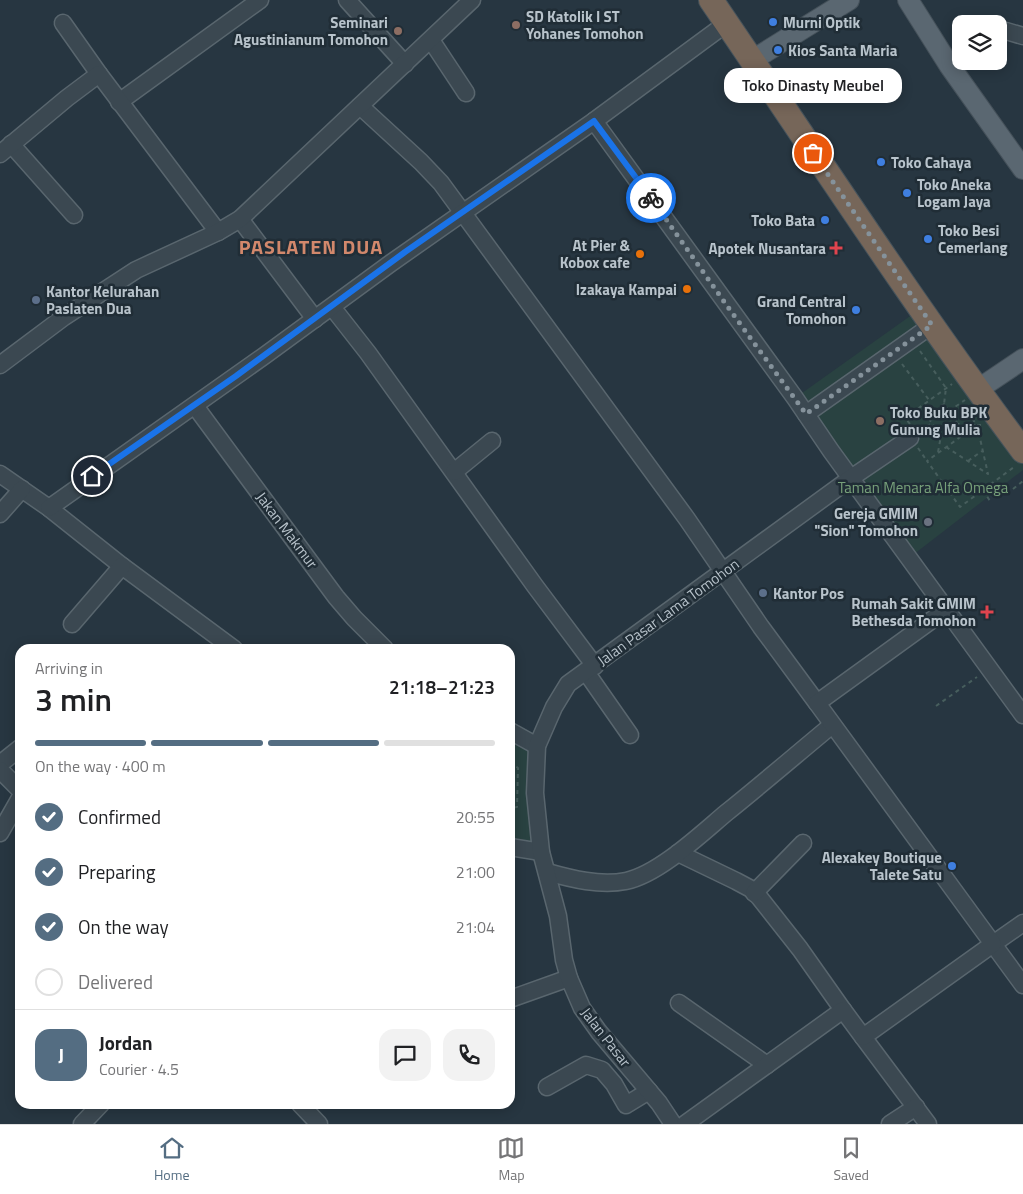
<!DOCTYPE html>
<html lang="en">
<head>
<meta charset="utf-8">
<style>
	:root { --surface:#fff; --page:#f2f2f2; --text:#202124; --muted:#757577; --line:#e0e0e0; --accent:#546d82 }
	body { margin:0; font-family:"Titillium Web",sans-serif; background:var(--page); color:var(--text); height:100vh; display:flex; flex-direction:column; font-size:19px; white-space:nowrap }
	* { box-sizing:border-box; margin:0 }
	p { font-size:16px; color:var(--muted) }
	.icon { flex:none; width:28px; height:28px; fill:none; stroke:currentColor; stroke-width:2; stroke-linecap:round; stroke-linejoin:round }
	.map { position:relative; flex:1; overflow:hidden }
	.details { position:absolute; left:15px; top:644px; width:500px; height:465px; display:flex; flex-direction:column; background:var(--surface); border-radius:15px; box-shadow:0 2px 12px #0003 }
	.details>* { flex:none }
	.buttons { position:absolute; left:952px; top:15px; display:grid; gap:10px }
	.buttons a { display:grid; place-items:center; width:55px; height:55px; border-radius:10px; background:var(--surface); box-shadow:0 2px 12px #0003; font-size:25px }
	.pin { position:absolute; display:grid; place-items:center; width:42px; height:42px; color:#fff; margin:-21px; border:2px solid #fff; border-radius:50%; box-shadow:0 1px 5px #0007 }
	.courier { position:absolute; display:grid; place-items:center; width:50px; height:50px; margin:-25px; border:4px solid #1a73e8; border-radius:50%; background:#fff; color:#222; box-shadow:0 1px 6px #0007 }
	.bubble { position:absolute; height:35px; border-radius:15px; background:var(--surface); box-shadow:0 2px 12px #0003; font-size:16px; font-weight:600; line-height:35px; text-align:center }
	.summary em { font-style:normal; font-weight:600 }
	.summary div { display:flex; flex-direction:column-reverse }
	.summary { display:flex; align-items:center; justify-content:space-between; height:85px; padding:0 20px }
	h1 { font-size:32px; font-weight:600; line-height:38px }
	.bar { display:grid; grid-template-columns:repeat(4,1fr); gap:8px 5px; align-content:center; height:60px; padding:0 20px }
	.bar i { height:6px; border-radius:4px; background:var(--line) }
	.bar .selected { background:var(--accent) }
	.bar p { grid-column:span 4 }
	.line { display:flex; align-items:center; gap:12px; padding:0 20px; border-top:1px solid var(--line) }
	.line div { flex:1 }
	.round { display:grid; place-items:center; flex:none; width:52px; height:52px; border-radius:15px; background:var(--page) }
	ol { padding:0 20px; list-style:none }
	li { display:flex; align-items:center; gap:15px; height:55px }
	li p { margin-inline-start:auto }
	li .icon { padding:5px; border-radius:50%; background:var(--accent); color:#fff; stroke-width:4 }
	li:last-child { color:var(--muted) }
	li i { width:28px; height:28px; border:2px solid var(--line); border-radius:50% }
	.tab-bar { display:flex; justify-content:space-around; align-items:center; height:70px; border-top:1px solid var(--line); background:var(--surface); font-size:14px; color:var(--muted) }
	.tab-bar a { display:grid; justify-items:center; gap:2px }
	.tab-bar .selected { color:var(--accent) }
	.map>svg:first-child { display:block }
</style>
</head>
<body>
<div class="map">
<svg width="1023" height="1124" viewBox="0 0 1023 1124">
	<rect width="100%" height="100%" fill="#273641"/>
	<g fill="#294241">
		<polygon points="920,309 1023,450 1023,470 909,558 795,398"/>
		<polygon points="510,731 537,746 541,852 510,847"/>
	</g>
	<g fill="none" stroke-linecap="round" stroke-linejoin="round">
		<g stroke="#59666e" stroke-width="19">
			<g id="minor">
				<polyline points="347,0 405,64"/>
				<polyline points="63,23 99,74"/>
				<polyline points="999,35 1006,31 1023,36"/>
				<polyline points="431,40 466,93"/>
				<polyline points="119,102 260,0"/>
				<polyline points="360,106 421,162 441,183 687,519 761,627 817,703"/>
				<polyline points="594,121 795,398 831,451 1023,715"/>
				<polyline points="11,144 74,215"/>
				<polyline points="0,154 67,98 99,74 218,232"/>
				<polyline points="240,219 315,319"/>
				<polyline points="332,307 368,353 535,586 595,666"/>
				<polyline points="0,365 64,317 136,270 218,232 240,219 472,0"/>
				<polyline points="195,406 336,597 354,618 385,649"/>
				<polyline points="806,414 932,325"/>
				<polyline points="454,472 492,441"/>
				<polyline points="0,474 49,508 122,566 234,649"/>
				<polyline points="49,508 264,356 391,263 594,121 727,23"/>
				<polyline points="0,514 22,489"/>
				<polyline points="72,624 122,566"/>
				<polyline points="586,672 630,735"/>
				<polyline points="510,731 537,746"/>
				<polyline points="0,764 20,748"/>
				<polyline points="0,770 20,790"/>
				<polyline points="0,833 20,798"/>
				<polyline points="510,847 541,852"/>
				<polyline points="678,853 736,881 751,889 759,897 800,949 843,1010"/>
				<path d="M 547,872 C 572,879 600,886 626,881 C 659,874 701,834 726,813 C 762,784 797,754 832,725"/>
				<polyline points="754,893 803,843"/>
				<polyline points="1023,923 993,944 1023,985"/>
				<polyline points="510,999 569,978"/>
				<polyline points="679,1003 767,1065"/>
				<polyline points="863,1037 928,1124"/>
				<polyline points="547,1087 586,1065 602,1070 614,1084 626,1105 649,1091"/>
				<polyline points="300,1104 319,1124"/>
				<polyline points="82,1124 101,1104"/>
				<polyline points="673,1124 659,1103 599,1032 582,1008 569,978 564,960 558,916 541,852 535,793 537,746 554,707 568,684 851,478 910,438"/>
				<polyline points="685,1124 843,1010 863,1037 993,944 817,703 947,609"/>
				<polyline points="890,1124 916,1107"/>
			</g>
		</g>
		<g stroke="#45515a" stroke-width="22">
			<g id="major">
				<polyline points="908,0 949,65 1023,169"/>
				<polyline points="751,61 849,0"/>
				<polyline points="977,390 1023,359"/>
			</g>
		</g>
		<g stroke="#46535b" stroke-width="26">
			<path id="highway" d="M 711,0 C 814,151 913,304 1023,451"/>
		</g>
		<g stroke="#475e5d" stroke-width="2" stroke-dasharray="4 4" stroke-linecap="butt">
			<polyline points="920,351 946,388 944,404"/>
			<polyline points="902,364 929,400"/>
			<polyline points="949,411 965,400"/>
			<polyline points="910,414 927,416"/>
			<polyline points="910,424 905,418 952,384"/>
			<polyline points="958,424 944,404 927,416 941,436 958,424 977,425"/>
			<polyline points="981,425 977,425 927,461 960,507 1014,467"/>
			<polyline points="920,431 932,423"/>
			<polyline points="946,447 988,474 977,425 973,420 973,414"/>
			<polyline points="918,448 927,461"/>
			<polyline points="938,452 941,436"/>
			<polyline points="968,461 982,451"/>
			<polyline points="1013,489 1023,481"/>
			<polyline points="983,490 990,501"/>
			<polyline points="936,706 977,677"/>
			<polyline points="510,762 518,768 517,807 510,808"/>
		</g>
		<use href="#minor" stroke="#3b4851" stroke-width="16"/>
		<use href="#major" stroke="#5a6771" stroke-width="20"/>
		<use href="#highway" stroke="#766659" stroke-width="24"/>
	</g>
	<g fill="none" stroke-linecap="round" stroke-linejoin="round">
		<polyline stroke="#85929b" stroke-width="5" stroke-dasharray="0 9" points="651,198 730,310 806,414 932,325 813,153"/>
		<polyline stroke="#1a73e8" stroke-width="6" points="92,476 236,376 405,252 594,121 651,198"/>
	</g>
	<g fill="#3f7fe0" stroke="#202d36" stroke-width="2">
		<circle cx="773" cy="22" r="5"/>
		<circle cx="778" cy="50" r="5"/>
		<circle cx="881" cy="162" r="5"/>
		<circle cx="907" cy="193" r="5"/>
		<circle cx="825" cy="220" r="5"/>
		<circle cx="928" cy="239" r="5"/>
		<circle cx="856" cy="310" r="5"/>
		<circle cx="952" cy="866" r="5"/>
	</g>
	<g fill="#8d6e63" stroke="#202d36" stroke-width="2">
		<circle cx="516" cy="25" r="5"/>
		<circle cx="398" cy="31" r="5"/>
		<circle cx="880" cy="421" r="5"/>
	</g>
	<g fill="#e0444e" stroke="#202d36" stroke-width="2">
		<path d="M833.5 240.5h5v5h5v5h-5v5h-5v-5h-5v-5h5z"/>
		<path d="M984.5 604.5h5v5h5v5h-5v5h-5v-5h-5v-5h5z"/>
	</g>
	<g fill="#e8710a" stroke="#202d36" stroke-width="2">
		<circle cx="640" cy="254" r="5"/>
		<circle cx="687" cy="289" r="5"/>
	</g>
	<g fill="#5c6f8a" stroke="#202d36" stroke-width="2">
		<circle cx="36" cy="300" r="5"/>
		<circle cx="763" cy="593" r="5"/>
	</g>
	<circle fill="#6b7280" stroke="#202d36" stroke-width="2" cx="928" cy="522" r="5"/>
	<g text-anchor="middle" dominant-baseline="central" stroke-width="5" stroke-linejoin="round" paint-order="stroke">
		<g font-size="15" font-weight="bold" fill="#b8c3cb" stroke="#202d36" text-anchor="start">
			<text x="526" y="16">SD Katolik I ST<tspan x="526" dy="17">Yohanes Tomohon</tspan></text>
			<text x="388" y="22" text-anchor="end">Seminari<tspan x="388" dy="17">Agustinianum Tomohon</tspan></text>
			<text x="783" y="22">Murni Optik</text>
			<text x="788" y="50">Kios Santa Maria</text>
			<text x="891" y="162">Toko Cahaya</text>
			<text x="917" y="184">Toko Aneka<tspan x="917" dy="17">Logam Jaya</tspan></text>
			<text x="815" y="220" text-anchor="end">Toko Bata</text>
			<text x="938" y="230">Toko Besi<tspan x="938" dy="17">Cemerlang</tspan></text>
			<text x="630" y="245" text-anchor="end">At Pier &amp;<tspan x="630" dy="17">Kobox cafe</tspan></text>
			<text x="826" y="248" text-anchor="end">Apotek Nusantara</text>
			<text x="677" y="289" text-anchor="end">Izakaya Kampai</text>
			<text x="46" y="291">Kantor Kelurahan<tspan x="46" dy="17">Paslaten Dua</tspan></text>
			<text x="846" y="301" text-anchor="end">Grand Central<tspan x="846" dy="17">Tomohon</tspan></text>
			<text x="890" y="412">Toko Buku BPK<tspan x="890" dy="17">Gunung Mulia</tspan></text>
			<text x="918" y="513" text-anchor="end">Gereja GMIM<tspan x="918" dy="17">"Sion" Tomohon</tspan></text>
			<text x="773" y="593">Kantor Pos</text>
			<text x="976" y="603" text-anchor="end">Rumah Sakit GMIM<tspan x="976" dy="17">Bethesda Tomohon</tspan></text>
			<text x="942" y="857" text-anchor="end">Alexakey Boutique<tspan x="942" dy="17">Talete Satu</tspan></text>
		</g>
		<g font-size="15" fill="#77a07a" stroke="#202d36">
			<text x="923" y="487">Taman Menara Alfa Omega</text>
		</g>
		<g font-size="15" fill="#b8c3cb" stroke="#202d36">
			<text transform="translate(287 530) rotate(53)">Jakan Makmur</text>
			<text transform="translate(668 612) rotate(-36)">Jalan Pasar Lama Tomohon</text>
			<text transform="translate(606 1037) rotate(52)">Jalan Pasar</text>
		</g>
		<g font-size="20" font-weight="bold" letter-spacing="1" fill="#d2886c" stroke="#202d36">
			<text x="311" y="246">PASLATEN DUA</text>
		</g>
	</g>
</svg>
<div class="buttons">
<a><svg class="icon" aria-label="layers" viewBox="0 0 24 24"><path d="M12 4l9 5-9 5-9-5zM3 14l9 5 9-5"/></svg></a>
</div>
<div class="pin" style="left:813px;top:153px;background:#ea580c"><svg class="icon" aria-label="bag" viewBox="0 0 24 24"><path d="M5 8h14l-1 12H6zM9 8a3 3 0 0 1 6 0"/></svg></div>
<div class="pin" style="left:92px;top:476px;background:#1f2937"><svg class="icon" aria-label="home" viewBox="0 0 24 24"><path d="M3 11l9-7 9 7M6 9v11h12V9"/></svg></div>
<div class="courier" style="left:651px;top:198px"><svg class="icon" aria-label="bike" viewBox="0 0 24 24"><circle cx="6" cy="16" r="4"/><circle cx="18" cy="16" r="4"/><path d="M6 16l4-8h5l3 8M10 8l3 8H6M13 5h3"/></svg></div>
<div class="bubble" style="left:724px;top:68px;width:178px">Toko Dinasty Meubel</div>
<section class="details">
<div class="summary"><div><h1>3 min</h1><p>Arriving in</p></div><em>21:18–21:23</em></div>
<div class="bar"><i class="selected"></i><i class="selected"></i><i class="selected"></i><i></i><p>On the way · 400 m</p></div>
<ol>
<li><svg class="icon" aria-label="check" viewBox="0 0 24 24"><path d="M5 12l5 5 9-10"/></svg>Confirmed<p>20:55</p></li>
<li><svg class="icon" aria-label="check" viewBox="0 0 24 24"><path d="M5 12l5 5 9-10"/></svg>Preparing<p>21:00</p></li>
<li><svg class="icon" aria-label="check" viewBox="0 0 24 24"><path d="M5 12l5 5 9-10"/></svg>On the way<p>21:04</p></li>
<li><i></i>Delivered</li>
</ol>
<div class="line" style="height:90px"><b class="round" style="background:var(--accent);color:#fff">J</b><div><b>Jordan</b><p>Courier · 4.5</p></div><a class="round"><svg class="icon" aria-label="chat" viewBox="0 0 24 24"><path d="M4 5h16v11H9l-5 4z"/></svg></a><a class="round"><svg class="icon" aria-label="phone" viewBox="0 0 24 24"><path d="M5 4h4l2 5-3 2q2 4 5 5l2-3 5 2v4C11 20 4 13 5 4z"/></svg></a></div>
</section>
</div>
<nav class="tab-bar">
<a class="selected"><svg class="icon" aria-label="home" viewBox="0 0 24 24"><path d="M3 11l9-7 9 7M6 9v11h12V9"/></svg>Home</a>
<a><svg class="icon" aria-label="map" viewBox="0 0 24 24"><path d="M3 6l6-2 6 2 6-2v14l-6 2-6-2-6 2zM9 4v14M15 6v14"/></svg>Map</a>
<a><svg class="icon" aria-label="saved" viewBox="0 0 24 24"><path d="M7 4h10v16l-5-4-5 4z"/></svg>Saved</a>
</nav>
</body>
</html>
